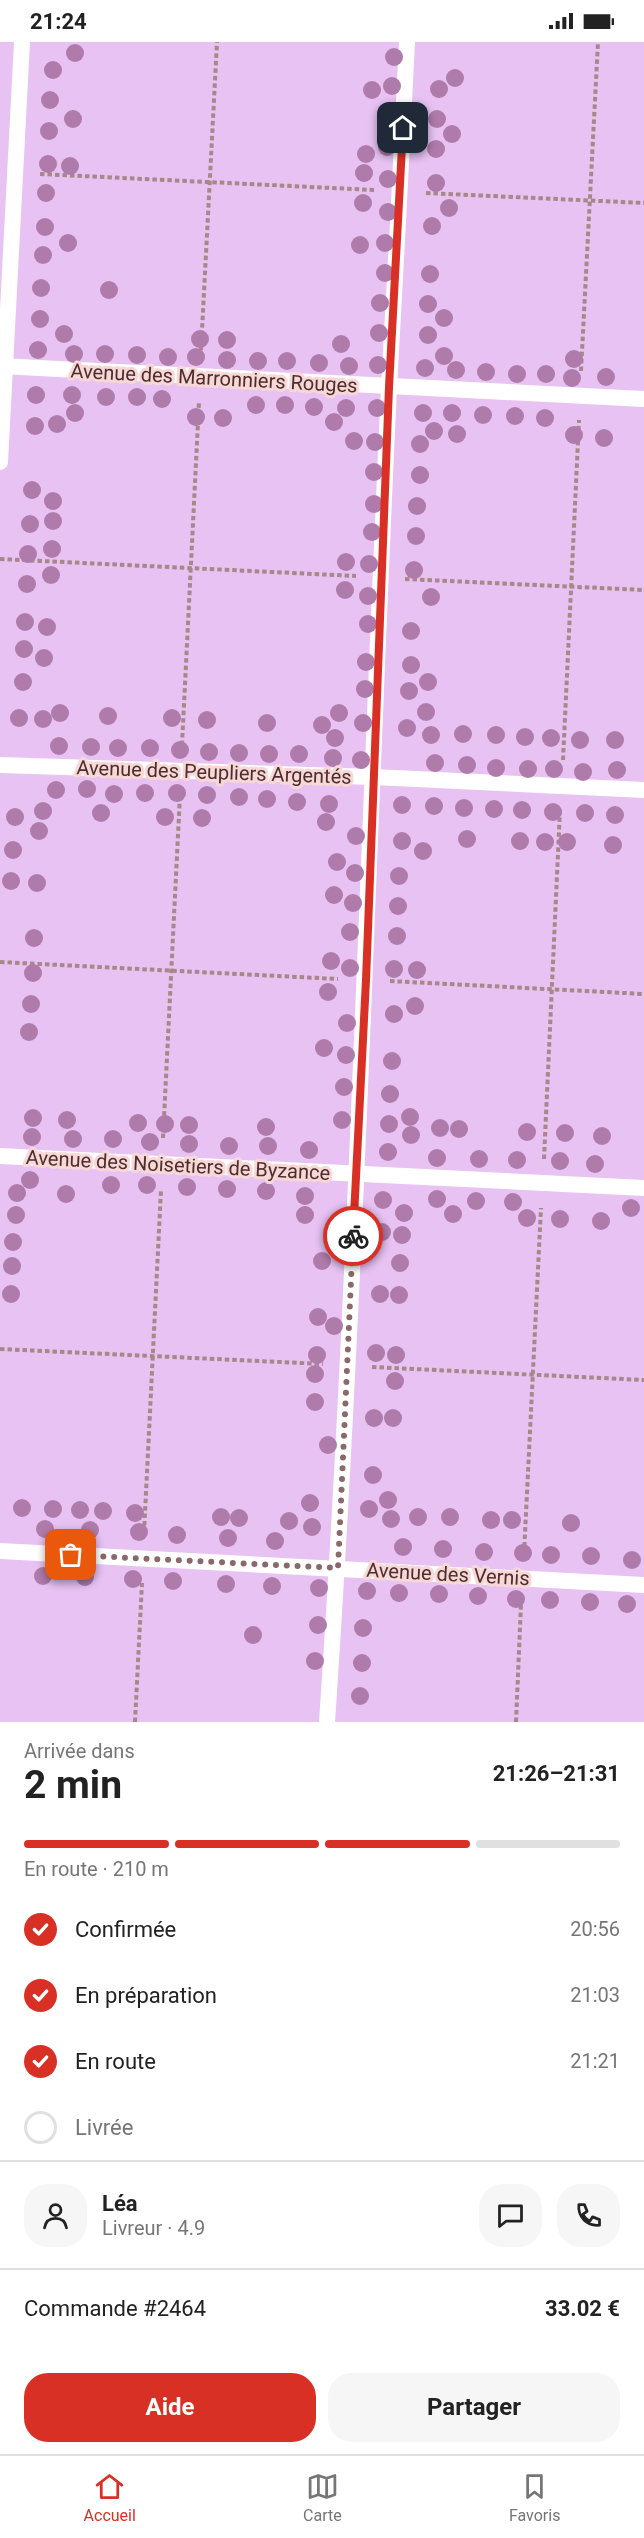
<!DOCTYPE html>
<html lang="fr">
<head>
<meta charset="utf-8">
<style>
	:root { --surface:#fff; --page:#f6f6f6; --text:#222; --muted:#767676; --line:#e0e0e0; --accent:#d93025 }
	body { margin:0; font-family:Roboto,sans-serif; background:var(--page); color:var(--text); height:100vh; display:flex; flex-direction:column; font-size:22px; white-space:nowrap }
	* { box-sizing:border-box; margin:0 }
	p { font-size:20px; color:var(--muted) }
	.icon { flex:none; width:33px; height:33px; fill:none; stroke:currentColor; stroke-width:2; stroke-linecap:round; stroke-linejoin:round }
	.map { position:relative; height:1680px; overflow:hidden }
	.side { display:flex; flex-direction:column; background:var(--surface); flex:1 }
	.side>* { flex:none }
	.pin { position:absolute; display:grid; place-items:center; width:51px; height:51px; color:#fff; margin:-26px; border-radius:12px; box-shadow:0 3px 9px #0006 }
	.courier { position:absolute; display:grid; place-items:center; width:60px; height:60px; margin:-30px; border:4px solid #d93025; border-radius:50%; background:#fff; color:#222; box-shadow:0 2px 8px #0007 }
	.summary em { font-style:normal; font-weight:700 }
	.summary div { display:flex; flex-direction:column-reverse }
	.summary { display:flex; align-items:center; justify-content:space-between; height:102px; padding:0 24px }
	h1 { font-size:39px; font-weight:700; line-height:45px }
	.bar { display:grid; grid-template-columns:repeat(4,1fr); gap:9px 6px; align-content:center; height:72px; padding:0 24px }
	.bar i { height:8px; border-radius:4px; background:var(--line) }
	.bar .on { background:var(--accent) }
	.bar p { grid-column:span 4 }
	.line { display:flex; align-items:center; gap:15px; padding:0 24px; border-top:2px solid var(--line) }
	.line div { flex:1 }
	.round { display:grid; place-items:center; flex:none; width:63px; height:63px; border-radius:24px; background:var(--page) }
	ol { padding:0 24px; list-style:none }
	li { display:flex; align-items:center; gap:18px; height:66px }
	li p { margin-inline-start:auto }
	li .icon { padding:6px; border-radius:50%; background:var(--accent); color:#fff; stroke-width:4 }
	li:last-child { color:var(--muted) }
	li i { width:33px; height:33px; border:3px solid var(--line); border-radius:50% }
	.action { display:flex; gap:12px; margin-top:auto; padding:12px 24px }
	.action a { flex:1; height:69px; border-radius:24px; background:var(--accent); color:#fff; font-size:24px; font-weight:700; line-height:69px; text-align:center }
	.action a+a { background:var(--page); color:var(--text) }
	.status { display:flex; justify-content:space-between; align-items:center; height:42px; padding:0 30px; background:var(--surface); direction:ltr }
	.status svg { height:16px; fill:currentColor }
	.tab-bar { display:flex; justify-content:space-around; align-items:center; height:84px; border-top:2px solid var(--line); background:var(--surface); font-size:16px; color:var(--muted) }
	.tab-bar a { display:grid; justify-items:center; gap:3px }
	.tab-bar .on { color:var(--accent) }
	.map>svg:first-child { display:block }
</style>
</head>
<body>
<div class="status"><b>21:24</b><svg viewBox="0 0 49 12"><path d="M0 12V9h3v3zM5 12V6h3v6zM10 12V3h3v9zM15 12V0h3v12zM26 1h20v11H26zM47 4h2v5h-2z"/></svg></div>
<div class="map">
<svg width="644" height="1680" viewBox="0 0 644 1680">
	<rect width="100%" height="100%" fill="#f8d7d7"/>
	<rect fill="#e7c2f3" x="0" y="0" width="644" height="1680"/>
	<g fill="none" stroke-linecap="round" stroke-linejoin="round">
		<g stroke="#a78787" stroke-width="4" stroke-dasharray="4.5 3" stroke-linecap="butt">
			<polyline points="40,132 374,148"/>
			<polyline points="426,151 644,161"/>
			<polyline points="201,308 217,0"/>
			<polyline points="581,329 598,0"/>
			<polyline points="0,517 356,534"/>
			<polyline points="405,537 644,548"/>
			<polyline points="182,703 199,360"/>
			<polyline points="563,718 579,378"/>
			<polyline points="0,920 338,937"/>
			<polyline points="390,939 644,952"/>
			<polyline points="163,1096 180,753"/>
			<polyline points="544,1117 560,768"/>
			<polyline points="0,1307 323,1322"/>
			<polyline points="372,1325 644,1338"/>
			<polyline points="144,1491 161,1148"/>
			<polyline points="524,1512 541,1166"/>
			<polyline points="135,1680 142,1541"/>
			<polyline points="516,1680 521,1562"/>
		</g>
		<g stroke="#fff" stroke-width="16">
			<polyline points="0,324 644,357"/>
			<polyline points="0,420 22,0"/>
			<polyline points="0,723 374,735 644,748"/>
			<polyline points="0,1114 644,1146"/>
			<polyline points="0,1509 644,1543"/>
			<path d="M 327,1680 C 357,1236 368,791 389,346 C 395,231 402,115 407,0"/>
		</g>
	</g>
	<g fill="#af7bab">
		<circle cx="75" cy="11" r="9"/>
		<circle cx="394" cy="15" r="9"/>
		<circle cx="53" cy="28" r="9"/>
		<circle cx="455" cy="36" r="9"/>
		<circle cx="392" cy="44" r="9"/>
		<circle cx="439" cy="47" r="9"/>
		<circle cx="372" cy="48" r="9"/>
		<circle cx="50" cy="58" r="9"/>
		<circle cx="390" cy="76" r="9"/>
		<circle cx="73" cy="77" r="9"/>
		<circle cx="437" cy="77" r="9"/>
		<circle cx="49" cy="89" r="9"/>
		<circle cx="452" cy="92" r="9"/>
		<circle cx="387" cy="105" r="9"/>
		<circle cx="436" cy="107" r="9"/>
		<circle cx="366" cy="112" r="9"/>
		<circle cx="48" cy="122" r="9"/>
		<circle cx="70" cy="124" r="9"/>
		<circle cx="364" cy="131" r="9"/>
		<circle cx="388" cy="137" r="9"/>
		<circle cx="436" cy="141" r="9"/>
		<circle cx="46" cy="151" r="9"/>
		<circle cx="363" cy="161" r="9"/>
		<circle cx="449" cy="166" r="9"/>
		<circle cx="388" cy="170" r="9"/>
		<circle cx="432" cy="184" r="9"/>
		<circle cx="45" cy="185" r="9"/>
		<circle cx="68" cy="201" r="9"/>
		<circle cx="385" cy="201" r="9"/>
		<circle cx="360" cy="203" r="9"/>
		<circle cx="43" cy="213" r="9"/>
		<circle cx="385" cy="231" r="9"/>
		<circle cx="430" cy="232" r="9"/>
		<circle cx="41" cy="246" r="9"/>
		<circle cx="109" cy="248" r="9"/>
		<circle cx="380" cy="261" r="9"/>
		<circle cx="428" cy="262" r="9"/>
		<circle cx="444" cy="276" r="9"/>
		<circle cx="40" cy="277" r="9"/>
		<circle cx="379" cy="291" r="9"/>
		<circle cx="64" cy="292" r="9"/>
		<circle cx="428" cy="293" r="9"/>
		<circle cx="200" cy="297" r="9"/>
		<circle cx="227" cy="298" r="9"/>
		<circle cx="341" cy="302" r="9"/>
		<circle cx="38" cy="308" r="9"/>
		<circle cx="74" cy="312" r="9"/>
		<circle cx="105" cy="312" r="9"/>
		<circle cx="137" cy="313" r="9"/>
		<circle cx="444" cy="314" r="9"/>
		<circle cx="168" cy="315" r="9"/>
		<circle cx="196" cy="315" r="9"/>
		<circle cx="574" cy="317" r="9"/>
		<circle cx="227" cy="318" r="9"/>
		<circle cx="258" cy="319" r="9"/>
		<circle cx="287" cy="319" r="9"/>
		<circle cx="319" cy="321" r="9"/>
		<circle cx="378" cy="323" r="9"/>
		<circle cx="349" cy="324" r="9"/>
		<circle cx="425" cy="326" r="9"/>
		<circle cx="456" cy="328" r="9"/>
		<circle cx="486" cy="330" r="9"/>
		<circle cx="517" cy="332" r="9"/>
		<circle cx="546" cy="332" r="9"/>
		<circle cx="606" cy="335" r="9"/>
		<circle cx="572" cy="336" r="9"/>
		<circle cx="36" cy="353" r="9"/>
		<circle cx="72" cy="353" r="9"/>
		<circle cx="106" cy="355" r="9"/>
		<circle cx="137" cy="355" r="9"/>
		<circle cx="162" cy="357" r="9"/>
		<circle cx="256" cy="363" r="9"/>
		<circle cx="285" cy="363" r="9"/>
		<circle cx="314" cy="365" r="9"/>
		<circle cx="346" cy="366" r="9"/>
		<circle cx="377" cy="366" r="9"/>
		<circle cx="75" cy="371" r="9"/>
		<circle cx="423" cy="371" r="9"/>
		<circle cx="452" cy="371" r="9"/>
		<circle cx="483" cy="373" r="9"/>
		<circle cx="515" cy="374" r="9"/>
		<circle cx="196" cy="375" r="9"/>
		<circle cx="223" cy="376" r="9"/>
		<circle cx="545" cy="376" r="9"/>
		<circle cx="334" cy="380" r="9"/>
		<circle cx="57" cy="382" r="9"/>
		<circle cx="35" cy="384" r="9"/>
		<circle cx="434" cy="389" r="9"/>
		<circle cx="457" cy="392" r="9"/>
		<circle cx="574" cy="393" r="9"/>
		<circle cx="604" cy="396" r="9"/>
		<circle cx="354" cy="399" r="9"/>
		<circle cx="375" cy="400" r="9"/>
		<circle cx="420" cy="402" r="9"/>
		<circle cx="374" cy="430" r="9"/>
		<circle cx="420" cy="433" r="9"/>
		<circle cx="32" cy="448" r="9"/>
		<circle cx="53" cy="459" r="9"/>
		<circle cx="374" cy="462" r="9"/>
		<circle cx="417" cy="464" r="9"/>
		<circle cx="53" cy="479" r="9"/>
		<circle cx="30" cy="482" r="9"/>
		<circle cx="372" cy="490" r="9"/>
		<circle cx="416" cy="494" r="9"/>
		<circle cx="52" cy="507" r="9"/>
		<circle cx="28" cy="512" r="9"/>
		<circle cx="346" cy="520" r="9"/>
		<circle cx="369" cy="522" r="9"/>
		<circle cx="414" cy="528" r="9"/>
		<circle cx="51" cy="533" r="9"/>
		<circle cx="27" cy="542" r="9"/>
		<circle cx="345" cy="548" r="9"/>
		<circle cx="368" cy="554" r="9"/>
		<circle cx="431" cy="555" r="9"/>
		<circle cx="25" cy="580" r="9"/>
		<circle cx="368" cy="582" r="9"/>
		<circle cx="47" cy="585" r="9"/>
		<circle cx="411" cy="589" r="9"/>
		<circle cx="24" cy="607" r="9"/>
		<circle cx="44" cy="616" r="9"/>
		<circle cx="366" cy="620" r="9"/>
		<circle cx="411" cy="623" r="9"/>
		<circle cx="23" cy="640" r="9"/>
		<circle cx="428" cy="640" r="9"/>
		<circle cx="365" cy="647" r="9"/>
		<circle cx="409" cy="649" r="9"/>
		<circle cx="426" cy="670" r="9"/>
		<circle cx="60" cy="671" r="9"/>
		<circle cx="339" cy="671" r="9"/>
		<circle cx="108" cy="674" r="9"/>
		<circle cx="19" cy="676" r="9"/>
		<circle cx="172" cy="676" r="9"/>
		<circle cx="43" cy="677" r="9"/>
		<circle cx="207" cy="678" r="9"/>
		<circle cx="267" cy="681" r="9"/>
		<circle cx="363" cy="681" r="9"/>
		<circle cx="322" cy="683" r="9"/>
		<circle cx="407" cy="686" r="9"/>
		<circle cx="463" cy="692" r="9"/>
		<circle cx="431" cy="693" r="9"/>
		<circle cx="496" cy="693" r="9"/>
		<circle cx="525" cy="695" r="9"/>
		<circle cx="335" cy="696" r="9"/>
		<circle cx="551" cy="696" r="9"/>
		<circle cx="580" cy="698" r="9"/>
		<circle cx="615" cy="698" r="9"/>
		<circle cx="59" cy="704" r="9"/>
		<circle cx="91" cy="705" r="9"/>
		<circle cx="118" cy="706" r="9"/>
		<circle cx="150" cy="706" r="9"/>
		<circle cx="180" cy="708" r="9"/>
		<circle cx="209" cy="710" r="9"/>
		<circle cx="239" cy="711" r="9"/>
		<circle cx="269" cy="712" r="9"/>
		<circle cx="299" cy="712" r="9"/>
		<circle cx="333" cy="716" r="9"/>
		<circle cx="361" cy="718" r="9"/>
		<circle cx="435" cy="721" r="9"/>
		<circle cx="467" cy="723" r="9"/>
		<circle cx="496" cy="726" r="9"/>
		<circle cx="528" cy="727" r="9"/>
		<circle cx="554" cy="727" r="9"/>
		<circle cx="617" cy="728" r="9"/>
		<circle cx="583" cy="730" r="9"/>
		<circle cx="87" cy="747" r="9"/>
		<circle cx="56" cy="748" r="9"/>
		<circle cx="145" cy="751" r="9"/>
		<circle cx="177" cy="751" r="9"/>
		<circle cx="114" cy="752" r="9"/>
		<circle cx="207" cy="753" r="9"/>
		<circle cx="239" cy="755" r="9"/>
		<circle cx="267" cy="757" r="9"/>
		<circle cx="297" cy="760" r="9"/>
		<circle cx="329" cy="762" r="9"/>
		<circle cx="402" cy="763" r="9"/>
		<circle cx="434" cy="764" r="9"/>
		<circle cx="464" cy="766" r="9"/>
		<circle cx="494" cy="767" r="9"/>
		<circle cx="522" cy="768" r="9"/>
		<circle cx="43" cy="769" r="9"/>
		<circle cx="553" cy="770" r="9"/>
		<circle cx="101" cy="771" r="9"/>
		<circle cx="585" cy="771" r="9"/>
		<circle cx="615" cy="773" r="9"/>
		<circle cx="15" cy="775" r="9"/>
		<circle cx="165" cy="775" r="9"/>
		<circle cx="202" cy="776" r="9"/>
		<circle cx="326" cy="780" r="9"/>
		<circle cx="39" cy="789" r="9"/>
		<circle cx="356" cy="794" r="9"/>
		<circle cx="467" cy="797" r="9"/>
		<circle cx="402" cy="799" r="9"/>
		<circle cx="520" cy="799" r="9"/>
		<circle cx="545" cy="800" r="9"/>
		<circle cx="567" cy="800" r="9"/>
		<circle cx="613" cy="803" r="9"/>
		<circle cx="13" cy="808" r="9"/>
		<circle cx="423" cy="809" r="9"/>
		<circle cx="337" cy="820" r="9"/>
		<circle cx="355" cy="831" r="9"/>
		<circle cx="399" cy="834" r="9"/>
		<circle cx="11" cy="839" r="9"/>
		<circle cx="37" cy="841" r="9"/>
		<circle cx="334" cy="853" r="9"/>
		<circle cx="353" cy="861" r="9"/>
		<circle cx="398" cy="864" r="9"/>
		<circle cx="350" cy="890" r="9"/>
		<circle cx="397" cy="894" r="9"/>
		<circle cx="34" cy="896" r="9"/>
		<circle cx="331" cy="919" r="9"/>
		<circle cx="350" cy="926" r="9"/>
		<circle cx="394" cy="927" r="9"/>
		<circle cx="417" cy="928" r="9"/>
		<circle cx="33" cy="931" r="9"/>
		<circle cx="328" cy="950" r="9"/>
		<circle cx="31" cy="962" r="9"/>
		<circle cx="415" cy="964" r="9"/>
		<circle cx="394" cy="972" r="9"/>
		<circle cx="347" cy="981" r="9"/>
		<circle cx="29" cy="990" r="9"/>
		<circle cx="324" cy="1006" r="9"/>
		<circle cx="346" cy="1013" r="9"/>
		<circle cx="392" cy="1019" r="9"/>
		<circle cx="344" cy="1045" r="9"/>
		<circle cx="390" cy="1052" r="9"/>
		<circle cx="410" cy="1075" r="9"/>
		<circle cx="33" cy="1076" r="9"/>
		<circle cx="67" cy="1078" r="9"/>
		<circle cx="342" cy="1078" r="9"/>
		<circle cx="138" cy="1081" r="9"/>
		<circle cx="165" cy="1082" r="9"/>
		<circle cx="389" cy="1082" r="9"/>
		<circle cx="189" cy="1083" r="9"/>
		<circle cx="266" cy="1085" r="9"/>
		<circle cx="440" cy="1086" r="9"/>
		<circle cx="459" cy="1087" r="9"/>
		<circle cx="527" cy="1090" r="9"/>
		<circle cx="565" cy="1091" r="9"/>
		<circle cx="411" cy="1093" r="9"/>
		<circle cx="602" cy="1094" r="9"/>
		<circle cx="32" cy="1095" r="9"/>
		<circle cx="73" cy="1097" r="9"/>
		<circle cx="113" cy="1097" r="9"/>
		<circle cx="150" cy="1100" r="9"/>
		<circle cx="189" cy="1102" r="9"/>
		<circle cx="229" cy="1104" r="9"/>
		<circle cx="268" cy="1104" r="9"/>
		<circle cx="309" cy="1108" r="9"/>
		<circle cx="388" cy="1110" r="9"/>
		<circle cx="437" cy="1116" r="9"/>
		<circle cx="479" cy="1117" r="9"/>
		<circle cx="517" cy="1118" r="9"/>
		<circle cx="560" cy="1119" r="9"/>
		<circle cx="595" cy="1122" r="9"/>
		<circle cx="30" cy="1138" r="9"/>
		<circle cx="111" cy="1143" r="9"/>
		<circle cx="147" cy="1143" r="9"/>
		<circle cx="187" cy="1145" r="9"/>
		<circle cx="227" cy="1147" r="9"/>
		<circle cx="266" cy="1149" r="9"/>
		<circle cx="17" cy="1151" r="9"/>
		<circle cx="66" cy="1152" r="9"/>
		<circle cx="305" cy="1154" r="9"/>
		<circle cx="437" cy="1157" r="9"/>
		<circle cx="383" cy="1158" r="9"/>
		<circle cx="476" cy="1159" r="9"/>
		<circle cx="513" cy="1160" r="9"/>
		<circle cx="631" cy="1166" r="9"/>
		<circle cx="404" cy="1171" r="9"/>
		<circle cx="453" cy="1172" r="9"/>
		<circle cx="16" cy="1173" r="9"/>
		<circle cx="305" cy="1173" r="9"/>
		<circle cx="527" cy="1176" r="9"/>
		<circle cx="560" cy="1177" r="9"/>
		<circle cx="601" cy="1179" r="9"/>
		<circle cx="382" cy="1190" r="9"/>
		<circle cx="402" cy="1193" r="9"/>
		<circle cx="13" cy="1200" r="9"/>
		<circle cx="322" cy="1219" r="9"/>
		<circle cx="400" cy="1221" r="9"/>
		<circle cx="12" cy="1224" r="9"/>
		<circle cx="11" cy="1252" r="9"/>
		<circle cx="380" cy="1252" r="9"/>
		<circle cx="399" cy="1253" r="9"/>
		<circle cx="318" cy="1275" r="9"/>
		<circle cx="334" cy="1284" r="9"/>
		<circle cx="376" cy="1311" r="9"/>
		<circle cx="317" cy="1313" r="9"/>
		<circle cx="396" cy="1313" r="9"/>
		<circle cx="315" cy="1332" r="9"/>
		<circle cx="395" cy="1339" r="9"/>
		<circle cx="315" cy="1360" r="9"/>
		<circle cx="374" cy="1376" r="9"/>
		<circle cx="393" cy="1376" r="9"/>
		<circle cx="328" cy="1403" r="9"/>
		<circle cx="373" cy="1433" r="9"/>
		<circle cx="388" cy="1458" r="9"/>
		<circle cx="310" cy="1461" r="9"/>
		<circle cx="22" cy="1466" r="9"/>
		<circle cx="53" cy="1467" r="9"/>
		<circle cx="369" cy="1467" r="9"/>
		<circle cx="80" cy="1468" r="9"/>
		<circle cx="103" cy="1469" r="9"/>
		<circle cx="135" cy="1471" r="9"/>
		<circle cx="221" cy="1475" r="9"/>
		<circle cx="418" cy="1475" r="9"/>
		<circle cx="450" cy="1475" r="9"/>
		<circle cx="239" cy="1476" r="9"/>
		<circle cx="391" cy="1477" r="9"/>
		<circle cx="491" cy="1478" r="9"/>
		<circle cx="512" cy="1478" r="9"/>
		<circle cx="289" cy="1479" r="9"/>
		<circle cx="571" cy="1481" r="9"/>
		<circle cx="312" cy="1485" r="9"/>
		<circle cx="45" cy="1487" r="9"/>
		<circle cx="90" cy="1488" r="9"/>
		<circle cx="139" cy="1490" r="9"/>
		<circle cx="177" cy="1493" r="9"/>
		<circle cx="228" cy="1496" r="9"/>
		<circle cx="275" cy="1499" r="9"/>
		<circle cx="403" cy="1505" r="9"/>
		<circle cx="443" cy="1507" r="9"/>
		<circle cx="484" cy="1510" r="9"/>
		<circle cx="523" cy="1511" r="9"/>
		<circle cx="551" cy="1513" r="9"/>
		<circle cx="591" cy="1514" r="9"/>
		<circle cx="632" cy="1518" r="9"/>
		<circle cx="43" cy="1534" r="9"/>
		<circle cx="85" cy="1535" r="9"/>
		<circle cx="133" cy="1537" r="9"/>
		<circle cx="173" cy="1539" r="9"/>
		<circle cx="226" cy="1542" r="9"/>
		<circle cx="272" cy="1544" r="9"/>
		<circle cx="319" cy="1546" r="9"/>
		<circle cx="367" cy="1549" r="9"/>
		<circle cx="399" cy="1551" r="9"/>
		<circle cx="439" cy="1552" r="9"/>
		<circle cx="478" cy="1554" r="9"/>
		<circle cx="516" cy="1557" r="9"/>
		<circle cx="550" cy="1558" r="9"/>
		<circle cx="590" cy="1560" r="9"/>
		<circle cx="627" cy="1562" r="9"/>
		<circle cx="318" cy="1583" r="9"/>
		<circle cx="363" cy="1586" r="9"/>
		<circle cx="253" cy="1593" r="9"/>
		<circle cx="315" cy="1619" r="9"/>
		<circle cx="362" cy="1621" r="9"/>
		<circle cx="360" cy="1654" r="9"/>
	</g>
	<g fill="none" stroke-linecap="round" stroke-linejoin="round">
		<polyline stroke="#89696a" stroke-width="6" stroke-dasharray="0 10.8" points="71,1513 338,1526 353,1194"/>
		<polyline stroke="#d93025" stroke-width="8" points="353,1194 366,938 389,345 403,86"/>
	</g>
	<g text-anchor="middle" dominant-baseline="central" stroke-width="6" stroke-linejoin="round" paint-order="stroke">
		<g font-size="20" fill="#4d2e2f" stroke="#f8d7d7">
			<text transform="translate(214 336) rotate(3)">Avenue des Marronniers Rouges</text>
			<text transform="translate(214 730) rotate(2)">Avenue des Peupliers Argentés</text>
			<text transform="translate(178 1123) rotate(3)">Avenue des Noisetiers de Byzance</text>
			<text transform="translate(448 1532) rotate(3)">Avenue des Vernis</text>
		</g>
	</g>
</svg>
<div class="pin" style="left:71px;top:1513px;background:#ea580c"><svg class="icon" aria-label="bag" viewBox="0 0 24 24"><path d="M5 8h14l-1 12H6zM9 8a3 3 0 0 1 6 0"/></svg></div>
<div class="pin" style="left:403px;top:86px;background:#1f2937"><svg class="icon" aria-label="home" viewBox="0 0 24 24"><path d="M3 11l9-7 9 7M6 9v11h12V9"/></svg></div>
<div class="courier" style="left:353px;top:1194px"><svg class="icon" aria-label="bike" viewBox="0 0 24 24"><circle cx="6" cy="16" r="4"/><circle cx="18" cy="16" r="4"/><path d="M6 16l4-8h5l3 8M10 8l3 8H6M13 5h3"/></svg></div>
</div>
<section class="side">
<div class="summary"><div><h1>2 min</h1><p>Arrivée dans</p></div><em>21:26–21:31</em></div>
<div class="bar"><i class="on"></i><i class="on"></i><i class="on"></i><i></i><p>En route · 210 m</p></div>
<ol>
<li><svg class="icon" aria-label="check" viewBox="0 0 24 24"><path d="M5 12l5 5 9-10"/></svg>Confirmée<p>20:56</p></li>
<li><svg class="icon" aria-label="check" viewBox="0 0 24 24"><path d="M5 12l5 5 9-10"/></svg>En préparation<p>21:03</p></li>
<li><svg class="icon" aria-label="check" viewBox="0 0 24 24"><path d="M5 12l5 5 9-10"/></svg>En route<p>21:21</p></li>
<li><i></i>Livrée</li>
</ol>
<div class="line" style="height:108px"><a class="round"><svg class="icon" aria-label="person" viewBox="0 0 24 24"><circle cx="12" cy="8" r="4"/><path d="M4 21q1-7 8-7t8 7"/></svg></a><div><b>Léa</b><p>Livreur · 4.9</p></div><a class="round"><svg class="icon" aria-label="chat" viewBox="0 0 24 24"><path d="M4 5h16v11H9l-5 4z"/></svg></a><a class="round"><svg class="icon" aria-label="phone" viewBox="0 0 24 24"><path d="M5 4h4l2 5-3 2q2 4 5 5l2-3 5 2v4C11 20 4 13 5 4z"/></svg></a></div>
<div class="line" style="height:78px"><div>Commande #2464</div><b>33.02 €</b></div>
<div class="action"><a>Aide</a><a>Partager</a></div>
</section>
<nav class="tab-bar">
<a class="on"><svg class="icon" aria-label="home" viewBox="0 0 24 24"><path d="M3 11l9-7 9 7M6 9v11h12V9"/></svg>Accueil</a>
<a><svg class="icon" aria-label="map" viewBox="0 0 24 24"><path d="M3 6l6-2 6 2 6-2v14l-6 2-6-2-6 2zM9 4v14M15 6v14"/></svg>Carte</a>
<a><svg class="icon" aria-label="saved" viewBox="0 0 24 24"><path d="M7 4h10v16l-5-4-5 4z"/></svg>Favoris</a>
</nav>
</body>
</html>
